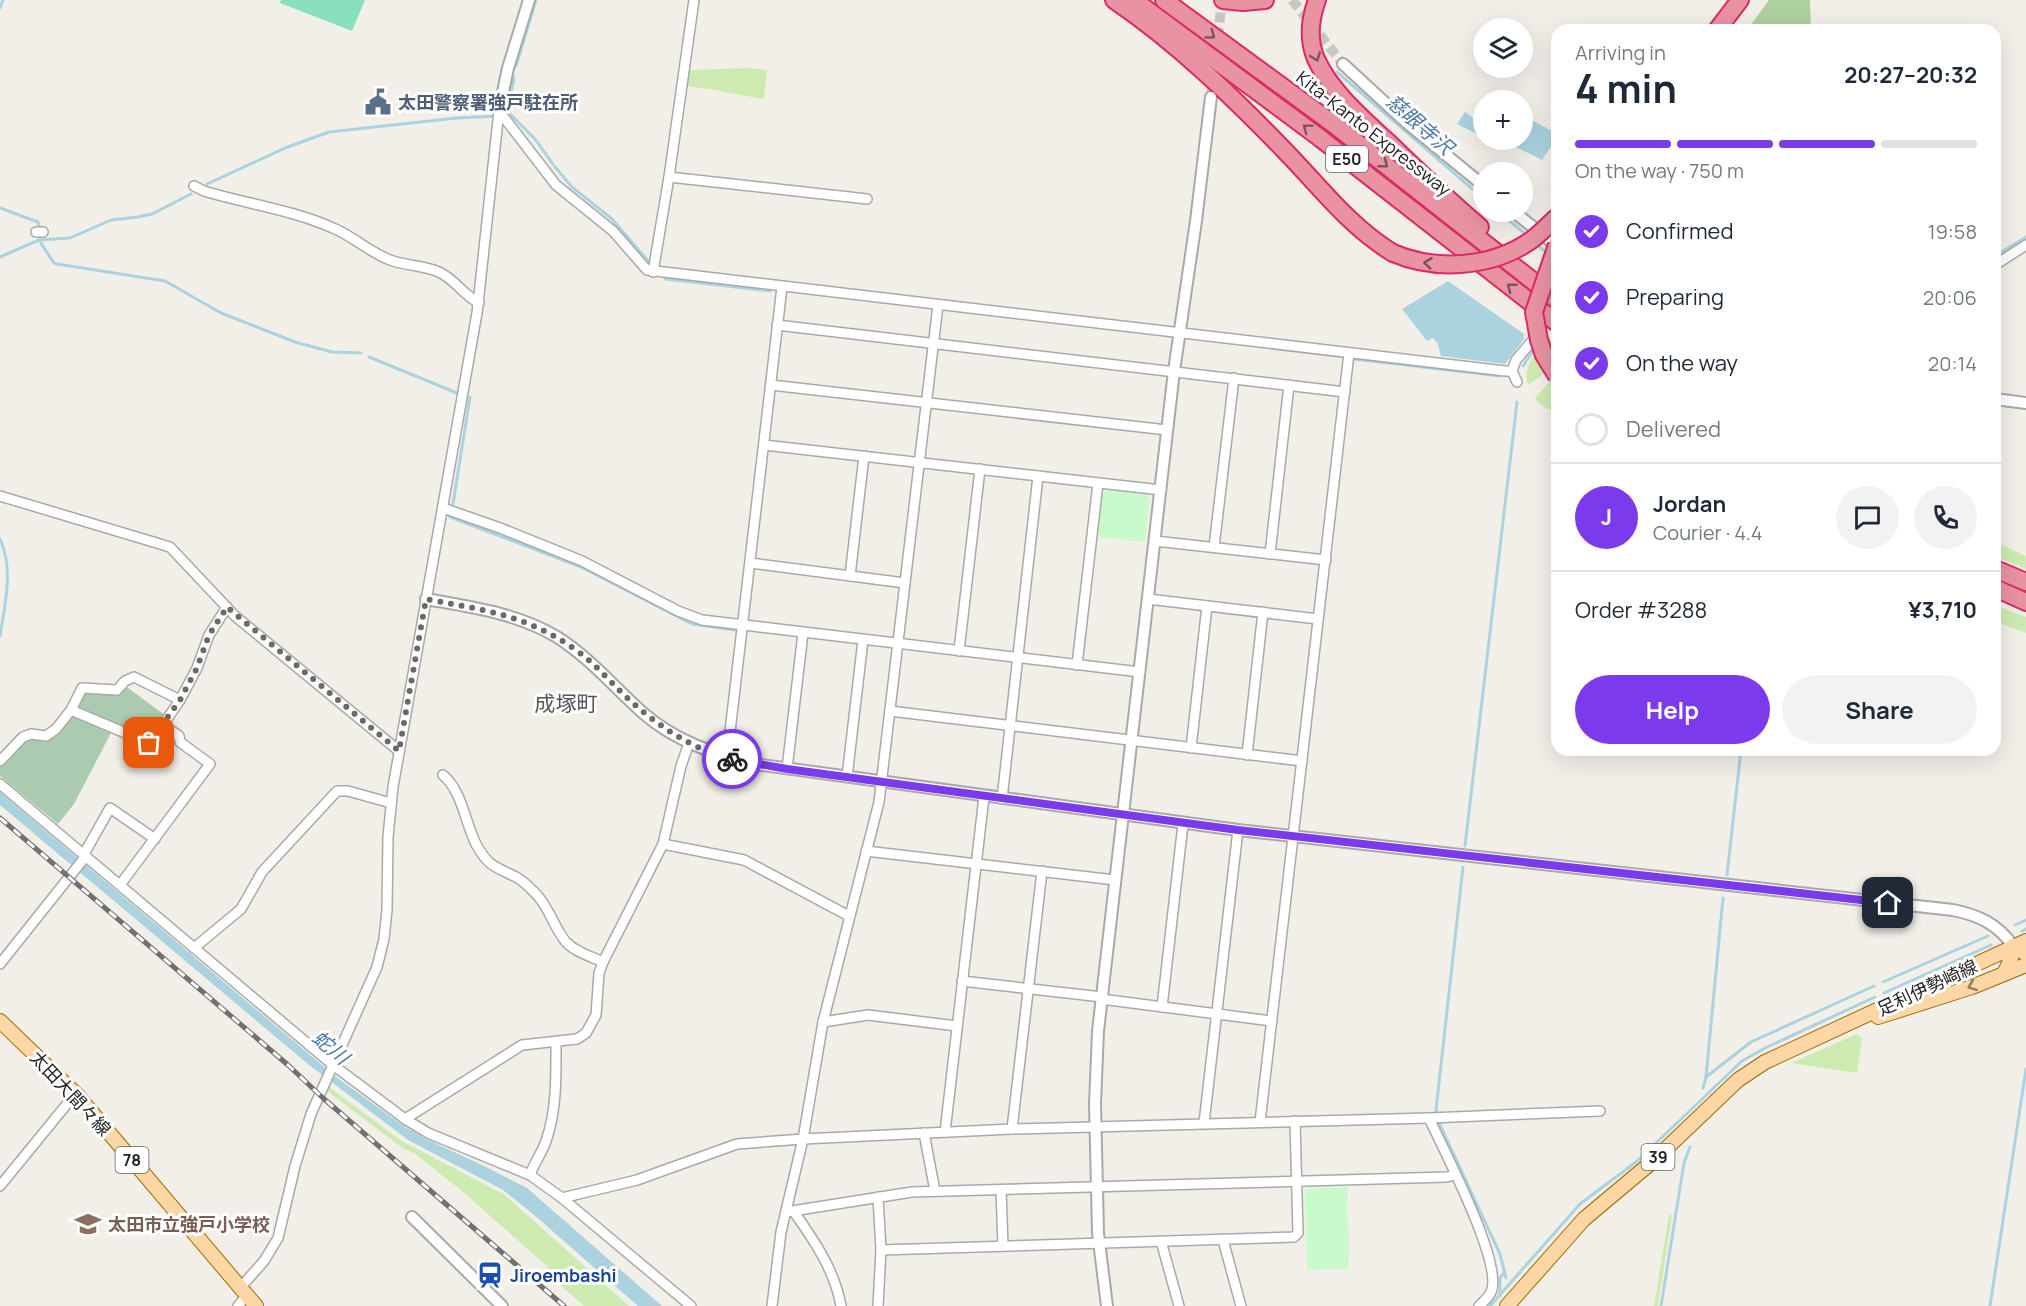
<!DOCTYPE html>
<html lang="en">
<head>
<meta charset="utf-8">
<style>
	:root { --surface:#fff; --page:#f2f2f3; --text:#1f2937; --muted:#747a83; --line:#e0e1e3; --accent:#7c3aed }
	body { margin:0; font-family:Manrope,"Noto Sans JP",sans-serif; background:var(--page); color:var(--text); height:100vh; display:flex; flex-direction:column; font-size:22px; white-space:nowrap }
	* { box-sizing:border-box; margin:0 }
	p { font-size:20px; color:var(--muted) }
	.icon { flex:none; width:33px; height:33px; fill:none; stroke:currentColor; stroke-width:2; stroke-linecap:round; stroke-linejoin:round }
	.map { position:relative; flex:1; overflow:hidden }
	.panel { position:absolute; left:1551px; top:24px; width:450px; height:732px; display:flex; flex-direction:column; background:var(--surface); border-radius:18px; box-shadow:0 6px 24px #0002 }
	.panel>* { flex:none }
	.controls { position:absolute; left:1473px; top:18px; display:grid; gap:12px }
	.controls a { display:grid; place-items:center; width:60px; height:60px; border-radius:50%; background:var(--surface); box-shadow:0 6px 24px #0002; font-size:30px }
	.pin { position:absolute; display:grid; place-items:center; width:51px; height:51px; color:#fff; margin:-26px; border-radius:12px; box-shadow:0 3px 9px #0006 }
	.courier { position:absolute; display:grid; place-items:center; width:60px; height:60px; margin:-30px; border:4px solid #7c3aed; border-radius:50%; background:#fff; color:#222; box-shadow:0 2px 8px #0007 }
	.headline em { font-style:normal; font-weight:700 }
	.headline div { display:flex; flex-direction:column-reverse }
	.headline { display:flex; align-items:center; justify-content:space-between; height:102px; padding:0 24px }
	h1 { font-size:39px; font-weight:700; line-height:45px }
	.bar { display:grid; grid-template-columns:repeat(4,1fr); gap:9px 6px; align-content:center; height:72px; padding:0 24px }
	.bar i { height:8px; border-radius:4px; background:var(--line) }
	.bar .on { background:var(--accent) }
	.bar p { grid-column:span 4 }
	.line { display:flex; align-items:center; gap:15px; padding:0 24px; border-top:2px solid var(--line) }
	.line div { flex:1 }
	.round { display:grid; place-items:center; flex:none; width:63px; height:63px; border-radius:32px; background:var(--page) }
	ol { padding:0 24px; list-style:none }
	li { display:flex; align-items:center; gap:18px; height:66px }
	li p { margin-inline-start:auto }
	li .icon { padding:6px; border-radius:50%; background:var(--accent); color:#fff; stroke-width:4 }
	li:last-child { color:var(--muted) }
	li i { width:33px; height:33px; border:3px solid var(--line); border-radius:50% }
	.primary-button { display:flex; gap:12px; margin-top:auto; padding:12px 24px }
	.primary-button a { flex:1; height:69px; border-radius:36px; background:var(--accent); color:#fff; font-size:24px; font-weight:700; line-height:69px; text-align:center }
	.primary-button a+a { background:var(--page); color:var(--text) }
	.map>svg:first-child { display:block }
</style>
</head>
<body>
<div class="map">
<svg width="2026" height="1306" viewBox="0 0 2026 1306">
	<rect width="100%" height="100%" fill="#f2efe9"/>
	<g fill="#cdebb0">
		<polygon points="749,68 767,70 764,98 762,99 710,89 685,86 689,70"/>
		<path d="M 1551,336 L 1557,340 L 1557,364 L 1528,385 C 1521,365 1539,350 1551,336 Z"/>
		<polygon points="1557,376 1557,386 1555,388 1557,391 1557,415 1538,402 1535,398 1551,380"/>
		<polygon points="1995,542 2026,556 2026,569 1995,556"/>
		<polygon points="1995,605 2026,617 2026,633 1995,621"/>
		<polygon points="1857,1034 1862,1038 1857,1073 1791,1063"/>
		<polygon points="329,1087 402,1141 505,1195 629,1306 584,1306 545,1272 548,1267 462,1191 414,1153 404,1149 327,1091"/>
		<polygon points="1669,1215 1672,1215 1658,1306 1654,1306"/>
	</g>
	<polygon fill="#add19e" points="1769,0 1810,0 1811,30 1747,30"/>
	<g fill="#aacbaf">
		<polygon points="124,685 166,716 149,740 73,710 83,689"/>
		<polygon points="72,713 112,731 74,804 58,824 0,776 0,763 24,739 48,737"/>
	</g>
	<g fill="#c8facc">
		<polygon points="1108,490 1147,495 1150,498 1145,542 1096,537 1102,495"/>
		<polygon points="1347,1187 1349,1266 1347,1269 1307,1270 1305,1192 1306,1189"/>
	</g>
	<polygon fill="#88e0be" points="281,0 365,0 352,31 280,3"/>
	<g fill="#aad3df">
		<polygon points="1465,112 1480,123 1483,120 1483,137 1457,124"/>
		<polygon points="1523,115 1557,134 1557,138 1542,160 1502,140 1522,140"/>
		<polygon points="1448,281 1524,334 1524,339 1505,364 1441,356 1438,344 1433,338 1427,341 1402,309"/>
		<polygon points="0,792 336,1077 405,1127 424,1138 484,1166 527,1188 662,1306 638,1306 533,1214 503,1190 408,1140 309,1065 0,805"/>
	</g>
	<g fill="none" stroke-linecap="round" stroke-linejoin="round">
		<g stroke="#aad3df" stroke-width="3">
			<polyline points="0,8 3,0"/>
			<polyline points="516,66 536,0"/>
			<polyline points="1337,72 1484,199"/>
			<polyline points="514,78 508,108 510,114 535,139 555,167 572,187 612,219 649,262"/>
			<polyline points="503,115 510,114"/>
			<polyline points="207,184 285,148 329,132 457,118 497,116"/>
			<polyline points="0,208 38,222 39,226"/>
			<polyline points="1498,212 1527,235"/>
			<polyline points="39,240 54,263 57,264 165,281 221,313 295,342 332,352 361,353"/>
			<polyline points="1536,244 1547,253"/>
			<polyline points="1995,256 2026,237"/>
			<polyline points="0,257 39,240 70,238 111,220 138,217 152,214 191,194"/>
			<polyline points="665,279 770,291"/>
			<polyline points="369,357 457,393"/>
			<polyline points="1354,359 1500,376"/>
			<polyline points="1523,366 1535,348"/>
			<polyline points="453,504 470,397"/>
			<polyline points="450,517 581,567 692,624 735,630"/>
			<path d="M 0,539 C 14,570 5,603 0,636"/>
			<polyline points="1465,846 1517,402"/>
			<polyline points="1463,867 1436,1110 1440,1125 1500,1254 1506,1278"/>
			<polyline points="1727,875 1741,750"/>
			<polyline points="2015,925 2026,920"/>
			<polyline points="2022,931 2026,929"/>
			<polyline points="1883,982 1988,936"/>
			<polyline points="1884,993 1991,945"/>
			<polyline points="1706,1077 1751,1042 1874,986"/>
			<polyline points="1703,1088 1706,1077 1723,898"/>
			<polyline points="1500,1296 1500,1278 1504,1273"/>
			<polyline points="1490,1306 1580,1204 1636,1162 1742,1061 1765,1048 1875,997"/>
			<polyline points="1661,1306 1684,1163 1690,1147"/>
			<polyline points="1990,1306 2026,1069"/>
		</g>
		<g stroke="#c8c6c1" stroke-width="10" stroke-dasharray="10 5" stroke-linecap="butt">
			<polyline points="1292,0 1343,64"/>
			<polyline points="1211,97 1222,0"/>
		</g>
		<g stroke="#a9a9a9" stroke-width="12">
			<g id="minor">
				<polyline points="499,111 556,185 613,231 647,270 1505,371 1512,371"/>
				<polyline points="669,177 867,199"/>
				<path d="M 194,186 L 204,191 C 247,204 293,210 333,228 C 353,236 369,252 390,260 C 406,266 423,265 439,272 C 456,280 463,295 479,303"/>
				<polyline points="36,232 43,232"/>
				<polyline points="1995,265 2026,245"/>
				<polyline points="653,272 669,177 694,0"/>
				<polyline points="777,325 1345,392"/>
				<polyline points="1517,382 1512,371 1516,360 1538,334"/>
				<polyline points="771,385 1167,430"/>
				<polyline points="764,445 1161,490"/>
				<polyline points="0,496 170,547 235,616 399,751"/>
				<polyline points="443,508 500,528 582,561 678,611 702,620 1140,672"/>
				<polyline points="1155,541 1326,560"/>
				<polyline points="1214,547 1234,378"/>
				<polyline points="1270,554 1289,385"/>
				<polyline points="750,563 905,583"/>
				<polyline points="850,576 864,456"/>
				<polyline points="1148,599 1318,619"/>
				<polyline points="959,651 980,469"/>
				<polyline points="1077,665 1098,483"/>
				<polyline points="180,700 197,668 209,635 227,607"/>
				<polyline points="71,710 82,688 117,690 125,681 134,677 180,700 163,725"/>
				<polyline points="890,711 1302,761"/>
				<polyline points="1191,748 1207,606"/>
				<polyline points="1247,755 1263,612"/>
				<polyline points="727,757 782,287"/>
				<polyline points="0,761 23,737 31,734 46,736 56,729 71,710 149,743 163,725 179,736 180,742 210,764 120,885"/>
				<polyline points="787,769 803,633"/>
				<path d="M 443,775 C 463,792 465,824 477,846 C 489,867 496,867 516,877 C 524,881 531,889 537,895 C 550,909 554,928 566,942 C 575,952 592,957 603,962"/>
				<polyline points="847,777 863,640"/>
				<polyline points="0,784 333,1065 405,1119 428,1133 530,1175 562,1198 691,1306"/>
				<polyline points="1002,799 1038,476"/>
				<polyline points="663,844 744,860 849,916"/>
				<polyline points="866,851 1115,880"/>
				<polyline points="84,854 110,808 155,839"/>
				<polyline points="194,948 241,909 262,872 337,791 348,791 391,803"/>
				<polyline points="0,964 86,856"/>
				<polyline points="962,981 1102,997"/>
				<polyline points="1101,999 1272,1021"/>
				<polyline points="1162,1007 1183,824"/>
				<polyline points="823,1022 868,1015 957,1026"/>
				<path d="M 1429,1118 C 1443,1149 1504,1264 1491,1292 C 1489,1297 1483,1302 1479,1306"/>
				<polyline points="405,1119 522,1045 577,1039 586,1033 596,1015 599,973 603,962 663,844 681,766 689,743"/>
				<polyline points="1260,1122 1349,353"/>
				<polyline points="1204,1123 1238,830"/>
				<polyline points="1012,1129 1042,871"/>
				<polyline points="945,1132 984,797"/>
				<polyline points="924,1133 935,1191"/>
				<path d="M 530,1175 C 534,1163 542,1153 546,1141 C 557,1110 556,1075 556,1042"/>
				<polyline points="0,1186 67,1104 77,1095"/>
				<polyline points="1001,1190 1003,1246"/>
				<polyline points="878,1197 881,1250 878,1306"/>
				<polyline points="562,1198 637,1180 737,1144 803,1139 1012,1129 1429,1118 1600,1111"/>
				<polyline points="786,1212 912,1192 1447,1177 1455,1175"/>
				<path d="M 794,1212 C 814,1240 835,1271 841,1306"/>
				<polyline points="1223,1240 1241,1306"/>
				<polyline points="1161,1241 1179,1306"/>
				<polyline points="881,1250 1294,1237 1298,1233 1295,1121"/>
				<polyline points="241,1287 264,1261 278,1238 295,1166 311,1114 377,967 384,939 387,910 388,837 393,787 477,313 499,111"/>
				<polyline points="238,1306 247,1295"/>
				<polyline points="772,1306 781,1232 803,1139 823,1022 879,802 938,305"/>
			</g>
		</g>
		<g stroke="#a9a9a9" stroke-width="14">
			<g id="tertiary">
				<polyline points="1343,64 1407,123 1484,186"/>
				<polyline points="499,111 508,68 529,0"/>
				<polyline points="1514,212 1557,246"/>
				<polyline points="1995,399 2026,403"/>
				<path d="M 426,599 C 471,607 517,613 557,637 C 590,658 614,687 643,713 C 675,741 714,754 755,764 L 1238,830 L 1953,910 C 1978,915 1998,924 2013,946"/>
				<polyline points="412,1217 502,1306"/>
				<polyline points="1107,1306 1098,1233 1095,1103 1098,1031 1174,371 1196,221 1211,97"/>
			</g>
		</g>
		<g stroke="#a06b00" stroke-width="16">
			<g id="primary">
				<polyline points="2004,974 2011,959 2013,946 2026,954"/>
				<polyline points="1878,1017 1972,987 2026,965"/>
				<polyline points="0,1021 77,1095 256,1306"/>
				<polyline points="1507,1306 1584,1219 1652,1162 1738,1080 1765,1062 2026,941"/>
			</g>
		</g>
		<g stroke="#dc2a67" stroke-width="20">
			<g id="motorway">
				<path d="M 1114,0 C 1177,43 1233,97 1286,152 C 1320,187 1350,227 1393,253"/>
				<polyline points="1134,0 1320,138 1557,323"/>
				<polyline points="1164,0 1332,123 1557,300"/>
				<polyline points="1223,0 1243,2 1265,0"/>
				<path d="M 1317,0 C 1310,19 1308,40 1316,59 C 1331,92 1362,118 1388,142 C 1418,171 1448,200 1480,227"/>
				<polyline points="1717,30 1740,0"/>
				<polyline points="1995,569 2026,582"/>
				<polyline points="1995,588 2026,602"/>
			</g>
		</g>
		<use href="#minor" stroke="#fff" stroke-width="9"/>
		<use href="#tertiary" stroke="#fff" stroke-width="10"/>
		<use href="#primary" stroke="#fcd6a4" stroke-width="14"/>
		<use href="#motorway" stroke="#e892a2" stroke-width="16"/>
		<g stroke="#707070" stroke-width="5">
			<polyline id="rail" points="0,818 288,1065 323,1098 564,1306"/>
		</g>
		<use href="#rail" stroke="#fff" stroke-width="3" stroke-dasharray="9" stroke-linecap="butt"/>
		<g stroke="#dc2a67" stroke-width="20" stroke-linecap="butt">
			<g id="motorway-bridge">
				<polyline points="1557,245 1534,312 1539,340 1544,355 1557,376"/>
				<path d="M 1393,253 C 1435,271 1491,268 1530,241 C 1540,234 1548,225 1557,217"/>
			</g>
		</g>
		<use href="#motorway-bridge" stroke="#e892a2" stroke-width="16"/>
	</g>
	<defs><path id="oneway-chevron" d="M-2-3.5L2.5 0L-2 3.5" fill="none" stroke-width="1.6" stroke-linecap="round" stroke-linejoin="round" transform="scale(1.5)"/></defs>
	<g stroke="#7b545c">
		<use href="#oneway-chevron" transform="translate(1211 35) rotate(36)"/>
		<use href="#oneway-chevron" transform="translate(1316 57) rotate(69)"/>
		<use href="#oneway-chevron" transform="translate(1307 128) rotate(-143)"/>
		<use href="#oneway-chevron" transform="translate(1384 164) rotate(39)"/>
		<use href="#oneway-chevron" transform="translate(1428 263) rotate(-173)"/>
		<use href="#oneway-chevron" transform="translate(1511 287) rotate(-142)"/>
	</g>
	<use stroke="#8f7c63" href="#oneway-chevron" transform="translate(1972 986) rotate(160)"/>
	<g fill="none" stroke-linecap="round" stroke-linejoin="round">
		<path stroke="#6b6a68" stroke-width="6" stroke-dasharray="0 10.8" d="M 149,743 L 180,700 L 197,668 L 209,635 L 227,607 L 399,751 L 426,599 C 483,610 527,615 576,650 C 594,663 608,679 623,694 C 654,723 690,749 732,759"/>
		<polyline stroke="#7c3aed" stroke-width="8" points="732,759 787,769 1238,830 1888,903"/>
	</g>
	<defs>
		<g id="civic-bare" transform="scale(2.07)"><path d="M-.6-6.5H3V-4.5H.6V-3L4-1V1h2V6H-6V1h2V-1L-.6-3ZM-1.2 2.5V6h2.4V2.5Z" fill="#5c6f8a" stroke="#fff" stroke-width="2.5" paint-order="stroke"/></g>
		<g id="school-bare" transform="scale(2.07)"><path d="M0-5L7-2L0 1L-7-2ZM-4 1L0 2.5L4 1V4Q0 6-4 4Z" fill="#8d6e63" stroke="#fff" stroke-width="2.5" paint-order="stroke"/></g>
		<g id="station-bare" transform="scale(2.07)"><path d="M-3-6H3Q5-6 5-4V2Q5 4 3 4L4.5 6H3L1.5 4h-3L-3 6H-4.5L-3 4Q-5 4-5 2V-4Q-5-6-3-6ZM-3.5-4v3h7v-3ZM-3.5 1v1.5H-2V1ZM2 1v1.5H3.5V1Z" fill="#1a4fb4" stroke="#fff" stroke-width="2.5" paint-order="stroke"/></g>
	</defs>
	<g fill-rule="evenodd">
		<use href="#civic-bare" x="378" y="102"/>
		<use href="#school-bare" x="88" y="1224"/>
		<use href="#station-bare" x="490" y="1275"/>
	</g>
	<g text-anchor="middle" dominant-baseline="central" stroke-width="6" stroke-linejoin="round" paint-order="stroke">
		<g fill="#fff" stroke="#646464" stroke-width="1.5">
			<rect x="1326" y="146" width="42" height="26" rx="4.5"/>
			<rect x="1641.5" y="1144" width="33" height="26" rx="4.5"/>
			<rect x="115.5" y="1147" width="33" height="26" rx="4.5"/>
		</g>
		<g font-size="16" font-weight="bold" fill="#222">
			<text x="1347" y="159">E50</text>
			<text x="1658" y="1157">39</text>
			<text x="132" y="1160">78</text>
		</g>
		<g font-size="18" font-weight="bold" fill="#4e5e75" stroke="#fff" text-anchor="start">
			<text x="398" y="102">太田警察署強戸駐在所</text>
		</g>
		<g font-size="18" fill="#222" stroke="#fff">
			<text transform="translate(1374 133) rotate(38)">Kita-Kanto Expressway</text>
			<text transform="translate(1927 987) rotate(-25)">足利伊勢崎線</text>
			<text transform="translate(71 1093) rotate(47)">太田大間々線</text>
		</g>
		<g font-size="18" font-weight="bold" fill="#785e54" stroke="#fff" text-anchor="start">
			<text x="108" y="1224">太田市立強戸小学校</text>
		</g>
		<g font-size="18" font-weight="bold" fill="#164399" stroke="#fff" text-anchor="start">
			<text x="510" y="1275">Jiroembashi</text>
		</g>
		<g font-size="20" font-style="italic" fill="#4a7aab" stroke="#fff">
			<text transform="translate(1420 124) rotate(41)">慈眼寺沢</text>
			<text transform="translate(331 1047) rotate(40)">蛇川</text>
		</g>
		<g font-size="21" fill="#555" stroke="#fff">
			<text x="566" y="703">成塚町</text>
		</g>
	</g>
</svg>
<div class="controls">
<a><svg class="icon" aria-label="layers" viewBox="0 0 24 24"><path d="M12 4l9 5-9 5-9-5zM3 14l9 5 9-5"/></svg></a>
<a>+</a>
<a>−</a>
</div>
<div class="pin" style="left:149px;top:743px;background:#ea580c"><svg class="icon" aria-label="bag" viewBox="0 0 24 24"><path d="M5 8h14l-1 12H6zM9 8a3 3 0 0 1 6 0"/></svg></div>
<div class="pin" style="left:1888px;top:903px;background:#1f2937"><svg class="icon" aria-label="home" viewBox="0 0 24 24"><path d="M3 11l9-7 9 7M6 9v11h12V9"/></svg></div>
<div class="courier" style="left:732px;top:759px"><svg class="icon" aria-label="bike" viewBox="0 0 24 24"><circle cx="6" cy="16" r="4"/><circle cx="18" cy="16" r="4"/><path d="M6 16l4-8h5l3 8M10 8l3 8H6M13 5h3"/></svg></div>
<section class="panel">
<div class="headline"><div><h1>4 min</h1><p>Arriving in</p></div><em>20:27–20:32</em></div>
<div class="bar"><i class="on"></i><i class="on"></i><i class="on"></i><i></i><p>On the way · 750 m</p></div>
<ol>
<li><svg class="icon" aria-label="check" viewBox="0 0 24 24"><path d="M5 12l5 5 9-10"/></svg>Confirmed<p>19:58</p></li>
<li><svg class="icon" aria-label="check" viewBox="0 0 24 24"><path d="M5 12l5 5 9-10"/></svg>Preparing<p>20:06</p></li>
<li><svg class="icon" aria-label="check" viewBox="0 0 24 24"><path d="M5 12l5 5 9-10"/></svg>On the way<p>20:14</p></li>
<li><i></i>Delivered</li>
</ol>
<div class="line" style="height:108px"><b class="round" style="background:var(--accent);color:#fff">J</b><div><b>Jordan</b><p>Courier · 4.4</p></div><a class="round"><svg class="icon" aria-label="chat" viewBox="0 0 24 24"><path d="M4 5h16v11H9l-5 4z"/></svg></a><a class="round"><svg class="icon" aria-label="phone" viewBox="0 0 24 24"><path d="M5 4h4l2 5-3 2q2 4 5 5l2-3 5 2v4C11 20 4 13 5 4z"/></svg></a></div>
<div class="line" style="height:78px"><div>Order #3288</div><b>¥3,710</b></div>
<div class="primary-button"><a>Help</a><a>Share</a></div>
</section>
</div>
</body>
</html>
